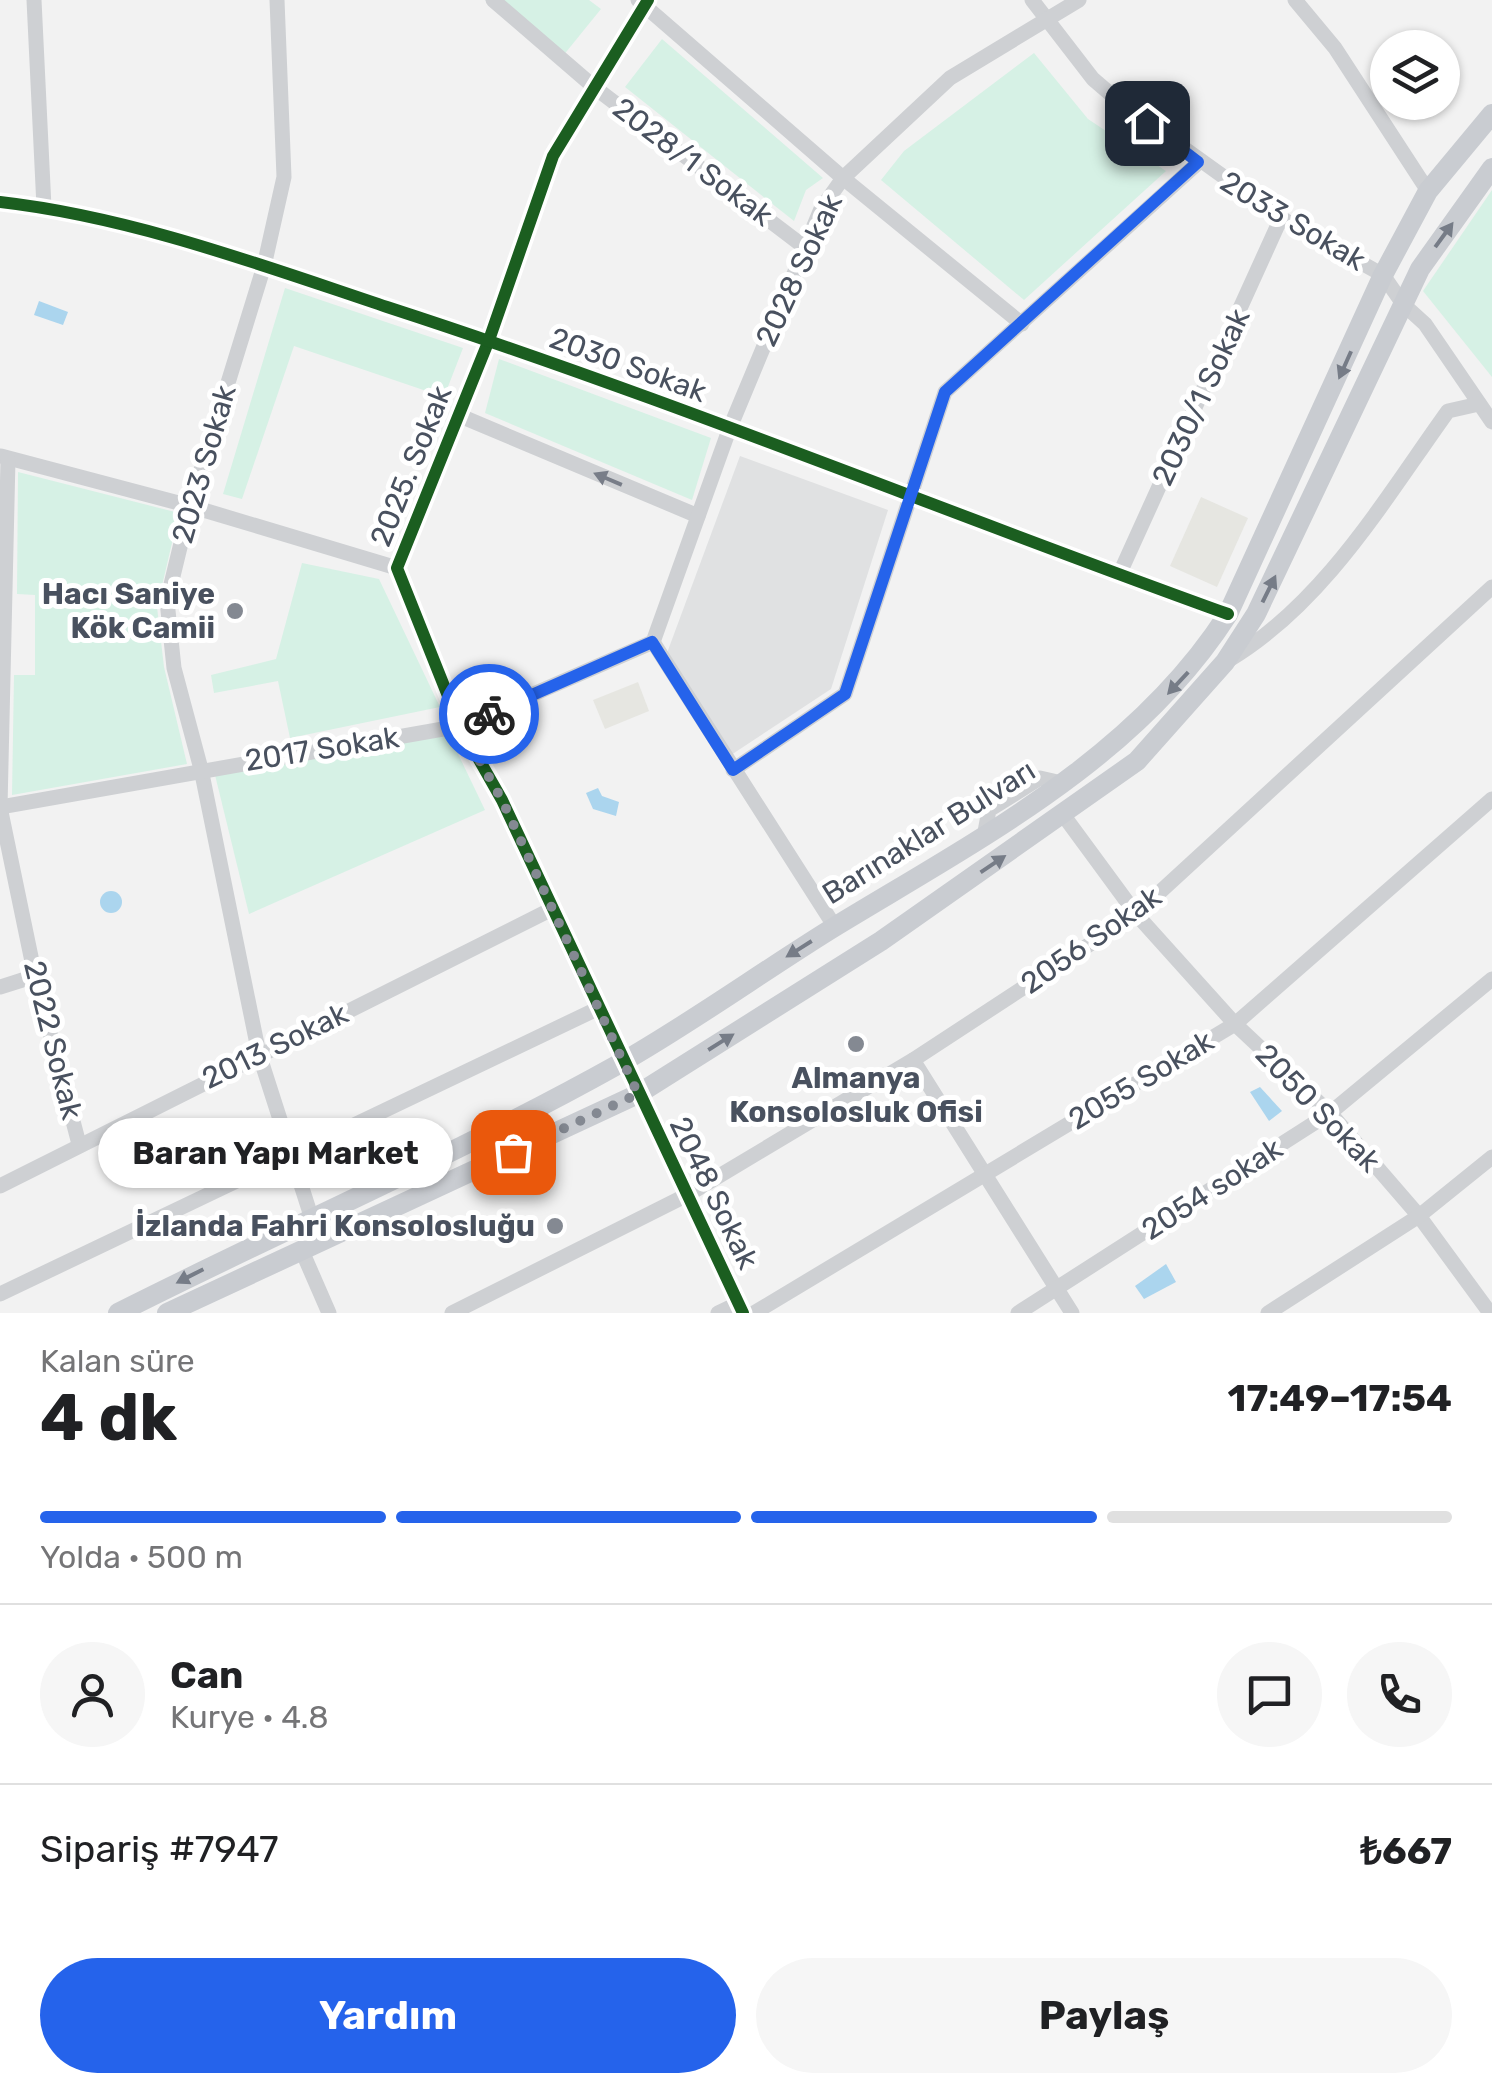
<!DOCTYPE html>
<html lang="tr">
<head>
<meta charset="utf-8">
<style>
	:root { --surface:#fff; --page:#f6f6f6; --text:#202124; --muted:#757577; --line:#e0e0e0; --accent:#2563eb }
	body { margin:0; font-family:Rubik,sans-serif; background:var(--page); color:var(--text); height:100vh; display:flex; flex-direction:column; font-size:38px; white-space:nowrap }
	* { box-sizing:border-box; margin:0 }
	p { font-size:32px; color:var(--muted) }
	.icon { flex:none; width:55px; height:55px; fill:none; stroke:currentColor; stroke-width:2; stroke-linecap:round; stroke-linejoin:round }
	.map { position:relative; height:1313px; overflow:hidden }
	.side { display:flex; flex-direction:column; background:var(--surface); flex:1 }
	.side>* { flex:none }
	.buttons { position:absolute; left:1370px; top:30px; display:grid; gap:20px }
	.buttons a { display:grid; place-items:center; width:90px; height:90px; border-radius:50%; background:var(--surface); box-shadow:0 2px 8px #0004; font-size:50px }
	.pin { position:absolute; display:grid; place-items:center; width:85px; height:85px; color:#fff; margin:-42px; border-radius:20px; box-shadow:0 5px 15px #0006 }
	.courier { position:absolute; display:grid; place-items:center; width:100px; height:100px; margin:-50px; border:8px solid #2563eb; border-radius:50%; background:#fff; color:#222; box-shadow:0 2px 12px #0007 }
	.bubble { position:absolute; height:70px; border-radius:35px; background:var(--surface); box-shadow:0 2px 8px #0004; font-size:32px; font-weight:700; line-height:70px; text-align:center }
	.overview em { font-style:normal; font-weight:700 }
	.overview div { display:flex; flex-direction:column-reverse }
	.overview { display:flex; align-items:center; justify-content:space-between; height:170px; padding:0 40px }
	h1 { font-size:65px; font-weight:700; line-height:75px }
	.bar { display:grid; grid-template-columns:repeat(4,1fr); gap:15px 10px; align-content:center; height:120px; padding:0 40px }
	.bar i { height:12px; border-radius:8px; background:var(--line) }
	.bar .on { background:var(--accent) }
	.bar p { grid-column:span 4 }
	.line { display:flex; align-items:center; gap:25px; padding:0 40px; border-top:2px solid var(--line) }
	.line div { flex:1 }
	.round { display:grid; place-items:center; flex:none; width:105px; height:105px; border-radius:52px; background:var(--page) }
	.action { display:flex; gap:20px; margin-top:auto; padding:20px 40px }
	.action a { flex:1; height:115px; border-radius:60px; background:var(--accent); color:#fff; font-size:40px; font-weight:700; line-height:115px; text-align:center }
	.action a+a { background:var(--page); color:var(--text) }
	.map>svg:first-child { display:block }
</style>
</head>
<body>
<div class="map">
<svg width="1492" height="1313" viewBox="0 0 1492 1313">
	<rect width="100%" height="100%" fill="#f2f2f2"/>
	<g fill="#e6e6e1">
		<polygon points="1201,497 1248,518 1217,587 1170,566"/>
		<polygon points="638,682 649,711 605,729 593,700"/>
	</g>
	<polygon fill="#e0e1e2" points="740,456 888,510 831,689 731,755 667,653"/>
	<g fill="#d6f1e5">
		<polygon points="485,0 589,0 601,9 558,62"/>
		<polygon points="662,39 823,178 806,190 794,221 625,87"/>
		<polygon points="1034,53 1088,119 1166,171 1024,300 881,180 904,151"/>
		<polygon points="1492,190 1492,377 1423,291"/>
		<polygon points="285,288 463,348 444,397 294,346 242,499 223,494"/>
		<polygon points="499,359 711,438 692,500 485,413"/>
		<polygon points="18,472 179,513 157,607 164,667 187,764 12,795 14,675 35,675 35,595 17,594"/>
		<polygon points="302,563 379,579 440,707 290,738 278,681 214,693 211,675 276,659"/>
		<polygon points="449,735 485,810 249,914 215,775"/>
	</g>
	<g fill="#abd5ee">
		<polygon points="39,301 68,312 63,325 34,315"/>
		<polygon points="598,788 602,796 619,802 616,816 593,809 586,793"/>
		<circle cx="111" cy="902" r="11"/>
		<polygon points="1260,1087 1282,1111 1269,1121 1250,1092"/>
		<polygon points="1166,1264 1176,1282 1144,1299 1135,1286"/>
	</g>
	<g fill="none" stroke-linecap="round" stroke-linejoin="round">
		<g stroke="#ced0d3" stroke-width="15">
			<polyline points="34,0 44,207"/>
			<polyline points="277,0 284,177 264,266 190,506 167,601 174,668 201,769 259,1054 311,1216"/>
			<polyline points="493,0 594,87 803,246"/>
			<polyline points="638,0 843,178 1022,324"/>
			<polyline points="648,0 553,156 489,340 397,568 460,726 502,800 743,1313"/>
			<polyline points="1032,0 1093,79 1121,103 1281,218 1383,275 1403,304 1425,324 1492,422"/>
			<polyline points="1295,0 1335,48 1428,191"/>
			<path d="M 0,202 C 132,217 261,265 387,307 C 671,399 947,513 1228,614"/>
			<polyline points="458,415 698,516"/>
			<polyline points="1,456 190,506 397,568"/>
			<polyline points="8,459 0,807 35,976 79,1144"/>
			<polyline points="1119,575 1281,218"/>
			<polyline points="653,642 729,430 821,209 843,178 950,78 1079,0"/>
			<path d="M 1229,660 C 1324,603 1384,500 1448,411 L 1479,404"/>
			<polyline points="733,770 845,694 945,392 1198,163"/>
			<polyline points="0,807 460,726 653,642 835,927"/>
			<polyline points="1064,816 1136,914 1235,1024 1330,1113 1419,1216 1490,1313"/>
			<polyline points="984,837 989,810 1040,778 1062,783"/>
			<polyline points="0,987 35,976"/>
			<polyline points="913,1060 1072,1313"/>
			<polyline points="0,1186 552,909"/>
			<polyline points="302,1251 329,1313"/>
			<polyline points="0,1294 599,1008"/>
			<polyline points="452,1313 689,1194 913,1060 1136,914 1492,587"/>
			<polyline points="718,1313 739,1303"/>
			<polyline points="754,1313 1235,1024 1492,799"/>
			<polyline points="1018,1313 1330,1113 1492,979"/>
			<polyline points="1268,1313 1419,1216 1492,1157"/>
		</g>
		<g stroke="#c9ccd1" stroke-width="20">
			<path d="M 118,1313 C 284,1229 456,1155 619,1064 C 693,1022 763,971 836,926 C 979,839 1136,758 1228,614 L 1383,275 L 1428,191 L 1492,114"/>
			<polyline points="167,1313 638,1094 881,941 1137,761 1225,662 1256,614 1420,269 1492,168"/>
		</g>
		<g stroke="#fff" stroke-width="19">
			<g id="cycleway">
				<polyline points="648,0 553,156 489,340 397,568 460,726 502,800 743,1313"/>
				<path d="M 0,202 C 132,217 261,265 387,307 C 671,399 947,513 1228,614"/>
			</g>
		</g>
		<use href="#cycleway" stroke="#1b5e20" stroke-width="12"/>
	</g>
	<defs><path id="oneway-solid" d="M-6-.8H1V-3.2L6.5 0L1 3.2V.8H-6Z" transform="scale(2.5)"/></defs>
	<g fill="#767c87">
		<use href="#oneway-solid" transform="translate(1444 235) rotate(-54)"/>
		<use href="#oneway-solid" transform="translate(1345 365) rotate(114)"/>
		<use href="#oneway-solid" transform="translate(1269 589) rotate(-64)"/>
		<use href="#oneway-solid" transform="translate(1178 683) rotate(133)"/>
		<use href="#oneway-solid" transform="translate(993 864) rotate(-34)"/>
		<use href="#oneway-solid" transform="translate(799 949) rotate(148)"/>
		<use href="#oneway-solid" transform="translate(721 1042) rotate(-32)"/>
		<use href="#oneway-solid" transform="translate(190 1276) rotate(153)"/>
	</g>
	<use fill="#787d88" href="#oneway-solid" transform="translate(608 479) rotate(-157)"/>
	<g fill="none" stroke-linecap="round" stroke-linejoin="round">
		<polyline stroke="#848992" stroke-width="10" stroke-dasharray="0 18" points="489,714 460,726 502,800 638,1094 513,1152"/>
		<polyline stroke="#2563eb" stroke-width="12" points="489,714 652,642 733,770 845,694 945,392 1198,162 1147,123"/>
	</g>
	<g fill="#848992" stroke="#fff" stroke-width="4">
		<circle cx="235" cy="611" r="10"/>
		<circle cx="856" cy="1044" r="10"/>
		<circle cx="555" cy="1226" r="10"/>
	</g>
	<g text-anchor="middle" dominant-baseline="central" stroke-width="10" stroke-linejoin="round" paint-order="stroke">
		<g font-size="30" fill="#49515f" stroke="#fff">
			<text transform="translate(693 162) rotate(37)">2028/1 Sokak</text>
			<text transform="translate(1293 221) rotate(31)">2033 Sokak</text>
			<text transform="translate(799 270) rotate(-65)">2028 Sokak</text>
			<text transform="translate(628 365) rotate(20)">2030 Sokak</text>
			<text transform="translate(1201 397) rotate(-65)">2030/1 Sokak</text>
			<text transform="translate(204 464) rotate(-74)">2023 Sokak</text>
			<text transform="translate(411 466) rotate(-68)">2025. Sokak</text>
			<text transform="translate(322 749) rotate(-9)">2017 Sokak</text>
			<text transform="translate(929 832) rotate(-32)">Barınaklar Bulvarı</text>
			<text transform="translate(1091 940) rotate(-35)">2056 Sokak</text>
			<text transform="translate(53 1040) rotate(76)">2022 Sokak</text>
			<text transform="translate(275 1046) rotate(-26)">2013 Sokak</text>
			<text transform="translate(1141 1080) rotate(-31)">2055 Sokak</text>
			<text transform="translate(1318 1108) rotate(46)">2050 Sokak</text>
			<text transform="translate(1212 1189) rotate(-33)">2054 sokak</text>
			<text transform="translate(714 1193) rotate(64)">2048 Sokak</text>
		</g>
		<g font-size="30" font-weight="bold" fill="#49515f" stroke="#fff" text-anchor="end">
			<text x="215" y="594">Hacı Saniye<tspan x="215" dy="34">Kök Camii</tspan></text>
			<text x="856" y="1078" text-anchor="middle">Almanya<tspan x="856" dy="34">Konsolosluk Ofisi</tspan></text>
			<text x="535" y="1226">İzlanda Fahri Konsolosluğu</text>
		</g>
	</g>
</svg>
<div class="buttons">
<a><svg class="icon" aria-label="layers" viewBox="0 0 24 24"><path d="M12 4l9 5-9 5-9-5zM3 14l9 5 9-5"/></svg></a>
</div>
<div class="pin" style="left:513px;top:1152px;background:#ea580c"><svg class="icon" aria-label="bag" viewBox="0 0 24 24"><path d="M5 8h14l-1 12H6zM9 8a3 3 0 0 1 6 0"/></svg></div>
<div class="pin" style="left:1147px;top:123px;background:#1f2937"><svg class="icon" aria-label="home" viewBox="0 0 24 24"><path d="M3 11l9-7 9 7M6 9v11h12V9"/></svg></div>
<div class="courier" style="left:489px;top:714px"><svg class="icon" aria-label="bike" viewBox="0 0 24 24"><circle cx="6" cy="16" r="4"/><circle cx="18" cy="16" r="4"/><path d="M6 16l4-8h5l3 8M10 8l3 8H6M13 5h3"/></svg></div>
<div class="bubble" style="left:98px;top:1118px;width:355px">Baran Yapı Market</div>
</div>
<section class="side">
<div class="overview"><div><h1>4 dk</h1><p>Kalan süre</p></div><em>17:49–17:54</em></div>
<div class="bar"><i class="on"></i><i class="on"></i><i class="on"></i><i></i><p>Yolda · 500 m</p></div>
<div class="line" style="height:180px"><a class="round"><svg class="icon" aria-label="person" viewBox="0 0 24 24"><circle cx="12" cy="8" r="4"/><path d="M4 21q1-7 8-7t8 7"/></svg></a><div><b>Can</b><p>Kurye · 4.8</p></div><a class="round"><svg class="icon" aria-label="chat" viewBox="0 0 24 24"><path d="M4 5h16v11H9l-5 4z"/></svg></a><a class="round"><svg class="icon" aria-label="phone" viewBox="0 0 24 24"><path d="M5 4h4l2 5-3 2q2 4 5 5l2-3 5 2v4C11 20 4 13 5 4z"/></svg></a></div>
<div class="line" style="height:130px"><div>Sipariş #7947</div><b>₺667</b></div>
<div class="action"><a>Yardım</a><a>Paylaş</a></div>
</section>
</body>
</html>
